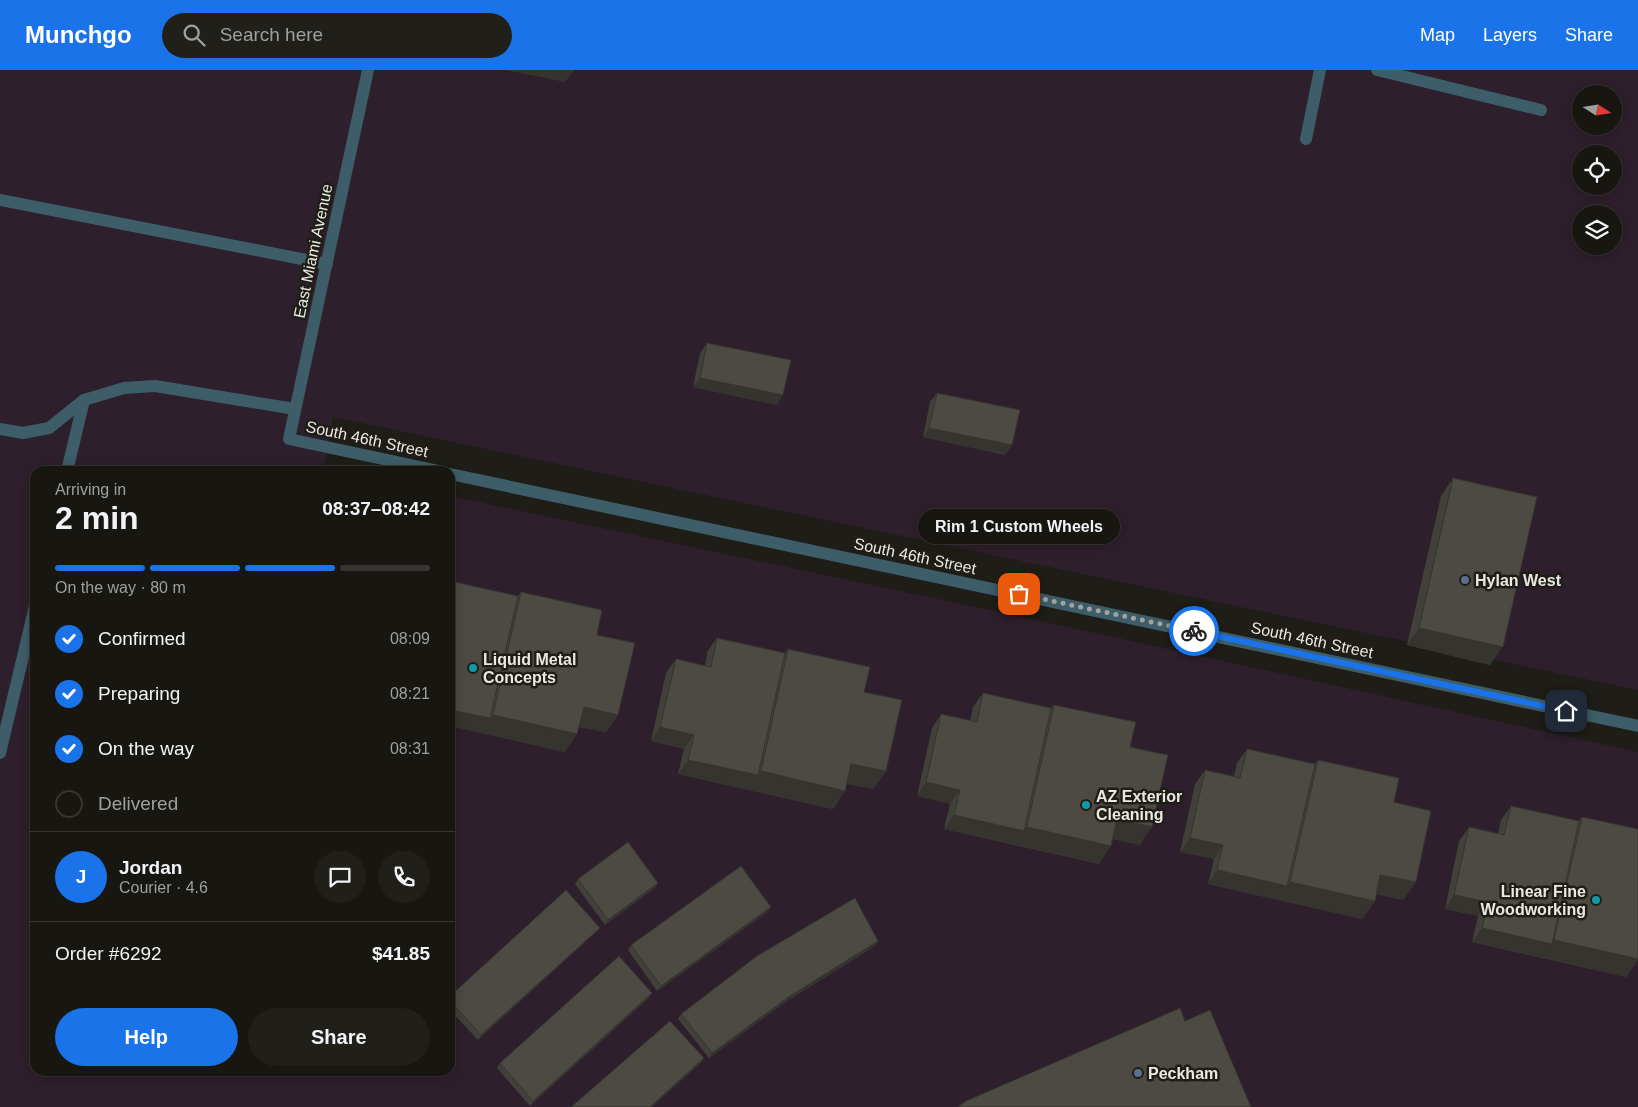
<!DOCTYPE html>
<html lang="en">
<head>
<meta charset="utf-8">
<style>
	:root { --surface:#171611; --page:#201f1a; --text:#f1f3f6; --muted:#9e9f9f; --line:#363531; --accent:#1a73e8 }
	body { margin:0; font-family:Arial,sans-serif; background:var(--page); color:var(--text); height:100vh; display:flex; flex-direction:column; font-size:19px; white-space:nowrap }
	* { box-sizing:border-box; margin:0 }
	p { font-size:16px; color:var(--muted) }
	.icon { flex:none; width:28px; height:28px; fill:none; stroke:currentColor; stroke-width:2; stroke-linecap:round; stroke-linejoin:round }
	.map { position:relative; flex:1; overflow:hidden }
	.side { position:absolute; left:30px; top:396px; width:425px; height:610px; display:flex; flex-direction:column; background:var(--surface); border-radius:15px; box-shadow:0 2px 12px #0003,0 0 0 1px var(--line) }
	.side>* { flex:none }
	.needle { width:32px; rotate:102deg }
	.buttons { position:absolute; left:1572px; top:15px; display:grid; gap:10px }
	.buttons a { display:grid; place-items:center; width:50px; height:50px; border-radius:50%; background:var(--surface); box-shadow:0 2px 12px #0003,0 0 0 1px var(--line); font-size:25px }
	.pin { position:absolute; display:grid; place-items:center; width:42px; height:42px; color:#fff; margin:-21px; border-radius:10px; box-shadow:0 2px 8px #0006 }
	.courier { position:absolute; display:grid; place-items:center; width:50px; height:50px; margin:-25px; border:4px solid #1a73e8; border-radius:50%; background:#fff; color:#222; box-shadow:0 1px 6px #0007 }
	.bubble { position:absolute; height:35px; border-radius:18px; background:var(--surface); box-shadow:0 2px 12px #0003,0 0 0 1px var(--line); font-size:16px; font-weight:800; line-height:35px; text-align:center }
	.head em { font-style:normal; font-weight:800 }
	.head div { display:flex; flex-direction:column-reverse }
	.head { display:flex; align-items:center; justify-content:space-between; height:85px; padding:0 25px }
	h1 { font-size:32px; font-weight:800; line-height:38px }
	.bar { display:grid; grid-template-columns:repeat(4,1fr); gap:8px 5px; align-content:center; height:60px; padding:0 25px }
	.bar i { height:6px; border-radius:4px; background:var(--line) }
	.bar .selected { background:var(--accent) }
	.bar p { grid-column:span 4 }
	.line { display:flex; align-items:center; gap:12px; padding:0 25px; border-top:1px solid var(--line) }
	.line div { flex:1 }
	.round { display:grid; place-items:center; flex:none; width:52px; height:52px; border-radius:26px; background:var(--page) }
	ol { padding:0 25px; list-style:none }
	li { display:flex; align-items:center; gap:15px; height:55px }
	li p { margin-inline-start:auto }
	li .icon { padding:5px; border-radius:50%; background:var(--accent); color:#fff; stroke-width:4 }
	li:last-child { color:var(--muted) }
	li i { width:28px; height:28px; border:2px solid var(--line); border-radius:50% }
	.cta { display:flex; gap:10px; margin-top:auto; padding:10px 25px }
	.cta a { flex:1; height:58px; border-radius:30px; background:var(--accent); color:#fff; font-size:20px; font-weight:800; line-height:58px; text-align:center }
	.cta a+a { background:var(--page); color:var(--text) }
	header { display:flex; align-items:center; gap:30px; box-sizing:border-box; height:70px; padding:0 25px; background:var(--accent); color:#fff }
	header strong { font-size:24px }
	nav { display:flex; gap:28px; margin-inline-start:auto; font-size:18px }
	.search { width:350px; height:45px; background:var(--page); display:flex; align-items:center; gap:12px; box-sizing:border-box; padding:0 18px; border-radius:28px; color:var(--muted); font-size:19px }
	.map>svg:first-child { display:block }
</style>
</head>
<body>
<header>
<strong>Munchgo</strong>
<div class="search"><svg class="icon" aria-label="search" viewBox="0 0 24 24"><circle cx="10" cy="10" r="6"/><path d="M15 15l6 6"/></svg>Search here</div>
<nav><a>Map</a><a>Layers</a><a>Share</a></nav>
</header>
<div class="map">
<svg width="1638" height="1037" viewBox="0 0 1638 1037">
	<rect width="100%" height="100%" fill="#1f1d17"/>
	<path fill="#2d1f2b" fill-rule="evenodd" d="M 0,0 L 1638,0 L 1638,620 L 333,347 L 324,399 L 330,401 L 35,401 L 35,1001 L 450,1001 L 450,426 L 990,540 L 1638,682 L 1638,1037 L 0,1037 ZM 1581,24 L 1614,24 L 1614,56 L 1581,56 ZM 1581,84 L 1614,84 L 1614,116 L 1581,116 ZM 1581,144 L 1614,144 L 1614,176 L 1581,176 Z"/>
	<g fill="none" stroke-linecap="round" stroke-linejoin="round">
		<g stroke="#3d5d68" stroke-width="12">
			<polyline points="368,0 289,369 439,401"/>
			<polyline points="1377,0 1541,40"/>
			<polyline points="1306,69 1320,0"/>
			<polyline points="0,130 327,194"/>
			<polyline points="0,359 23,363 49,358 84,330 124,318 155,316 295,339"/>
			<polyline points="67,401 84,330"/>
			<polyline points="450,404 1638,656"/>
			<polyline points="0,683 35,536"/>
		</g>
	</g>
	<g fill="#41403a">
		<polygon points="707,273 777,335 693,317 700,283"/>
		<polygon points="937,323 1012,375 1005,385 923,367 930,332"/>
		<polygon points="1453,408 1490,595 1407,575 1441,426"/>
		<polygon points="450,511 518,526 521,522 597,565 618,645 606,662 579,657 565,682 450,656"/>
		<polygon points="717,568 785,583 788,579 864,622 886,701 873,719 847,714 845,721 833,739 678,704 684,679 651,671 666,603 676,589 705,596 707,582"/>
		<polygon points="983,623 1051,638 1054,635 1130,677 1140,775 1113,769 1099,794 944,759 950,734 917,726 932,658 941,644 970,651 973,637"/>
		<polygon points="1247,679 1315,694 1318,690 1394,732 1416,812 1403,830 1376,824 1375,831 1362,849 1208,814 1214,789 1180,782 1195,714 1205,700 1234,706 1237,693"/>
		<polygon points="1511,736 1579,751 1582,747 1638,759 1638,890 1626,907 1472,872 1478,846 1445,839 1459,771 1469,757 1498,764 1501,750"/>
		<polygon points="578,809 658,813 655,818 605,855 575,814"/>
		<polygon points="768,842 657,921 628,880 631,875"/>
		<polygon points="600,858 596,862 478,970 450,940 450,926"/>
		<polygon points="878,871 875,876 787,931 709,988 678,949 681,944"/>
		<polygon points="649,928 530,1036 497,998 500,993"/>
	</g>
	<g fill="#35342f">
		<polygon points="505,0 574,0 565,12"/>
		<polygon points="700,308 783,325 777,335 693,317"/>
		<polygon points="929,358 1012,375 1005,385 923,367"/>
		<polygon points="1419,558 1503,577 1490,595 1407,575"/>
		<polygon points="584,637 618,645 606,662 571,655"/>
		<polygon points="450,640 490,648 493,645 577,664 565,682 450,656"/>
		<polygon points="660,657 694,665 684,679 651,671"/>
		<polygon points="688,690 758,705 761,701 845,721 833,739 678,704"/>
		<polygon points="851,694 886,701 873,719 839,712"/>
		<polygon points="926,712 960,720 950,734 917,726"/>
		<polygon points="954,745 1024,761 1014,774 944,759"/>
		<polygon points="1117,749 1152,757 1140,775 1104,767"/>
		<polygon points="1027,757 1111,776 1099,794 1014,774"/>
		<polygon points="1190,768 1223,775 1214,789 1180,782"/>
		<polygon points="1217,800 1287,816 1278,830 1208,814"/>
		<polygon points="1380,805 1416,812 1403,830 1368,823"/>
		<polygon points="1290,812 1375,831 1362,849 1278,830"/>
		<polygon points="658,813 655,818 605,855 608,850"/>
		<polygon points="1454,825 1488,832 1478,846 1445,839"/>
		<polygon points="771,837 768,842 657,921 661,916"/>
		<polygon points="600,858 596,862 478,970 481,965"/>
		<polygon points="1482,858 1552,874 1542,887 1472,872"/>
		<polygon points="1554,870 1638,889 1638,890 1626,907 1542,887"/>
		<polygon points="878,871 875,876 787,931 709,988 712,983 790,926"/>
		<polygon points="652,923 649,928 530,1036 533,1031"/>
		<polygon points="704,988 701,993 652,1037 650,1037"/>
	</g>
	<g fill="#4c4a43" stroke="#35342f">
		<polygon points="707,273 791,290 783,325 700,308"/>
		<polygon points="937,323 1020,340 1012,375 929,358"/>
		<polygon points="1453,408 1537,427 1503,577 1419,558"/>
		<polygon points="450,511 518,526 490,648 450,640"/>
		<polygon points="521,522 602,540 597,565 635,573 618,645 584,637 577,664 493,645"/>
		<polygon points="717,568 785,583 758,705 688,690 694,665 660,657 676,589 711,597"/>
		<polygon points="788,579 870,597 864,622 902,630 886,701 851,694 845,721 761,701"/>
		<polygon points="983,623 1051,638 1024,761 954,745 960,720 926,712 941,644 977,652"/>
		<polygon points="1054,635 1136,652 1130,677 1168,685 1152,757 1117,749 1111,776 1027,757"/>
		<polygon points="1247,679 1315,694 1287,816 1217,800 1223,775 1190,768 1205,700 1240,708"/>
		<polygon points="1318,690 1399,708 1394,732 1431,741 1416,812 1380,805 1375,831 1290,812"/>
		<polygon points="1511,736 1579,751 1552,874 1482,858 1488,832 1454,825 1469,757 1504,765"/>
		<polygon points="1582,747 1638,759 1638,889 1554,870"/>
		<polygon points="628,772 658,813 608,850 578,809"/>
		<polygon points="741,796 771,837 661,916 631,875"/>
		<polygon points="566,820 600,858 481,965 450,931 450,926"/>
		<polygon points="855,828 878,871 790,926 712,983 681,944 757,886"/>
		<polygon points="619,886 652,923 533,1031 500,993"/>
		<polygon points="1180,938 1185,951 1210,940 1251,1037 958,1037 966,1031"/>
		<polygon points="670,951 704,988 650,1037 571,1037"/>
	</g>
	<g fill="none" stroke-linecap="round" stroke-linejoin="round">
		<polyline stroke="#a2a19c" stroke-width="5" stroke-dasharray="0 9" points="1019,524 1194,561"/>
		<polyline stroke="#1a73e8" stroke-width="6" points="1194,561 1566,641"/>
	</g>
	<g fill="#5c6f8a" stroke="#1f1d17" stroke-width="2">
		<circle cx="1465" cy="510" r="5"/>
		<circle cx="1138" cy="1003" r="5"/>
	</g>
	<g fill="#0f9aa8" stroke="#1f1d17" stroke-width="2">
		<circle cx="473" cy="598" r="5"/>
		<circle cx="1086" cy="735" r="5"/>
		<circle cx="1596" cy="830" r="5"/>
	</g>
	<g text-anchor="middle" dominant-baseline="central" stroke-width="5" stroke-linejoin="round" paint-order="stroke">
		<g font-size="16" fill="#e9e8e3" stroke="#1f1d17">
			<text transform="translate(313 181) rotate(-78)">East Miami Avenue</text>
			<text transform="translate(367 369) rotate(12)">South 46th Street</text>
			<text transform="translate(915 486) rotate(12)">South 46th Street</text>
			<text transform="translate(1312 570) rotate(12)">South 46th Street</text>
		</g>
		<g font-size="16" font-weight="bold" fill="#e9e8e3" stroke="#1f1d17" text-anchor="start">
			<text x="1475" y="510">Hylan West</text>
			<text x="483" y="589">Liquid Metal<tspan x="483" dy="18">Concepts</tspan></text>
			<text x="1096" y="726">AZ Exterior<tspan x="1096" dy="18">Cleaning</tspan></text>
			<text x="1586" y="821" text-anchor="end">Linear Fine<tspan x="1586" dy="18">Woodworking</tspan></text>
			<text x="1148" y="1003">Peckham</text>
		</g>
	</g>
</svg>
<div class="buttons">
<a><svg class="needle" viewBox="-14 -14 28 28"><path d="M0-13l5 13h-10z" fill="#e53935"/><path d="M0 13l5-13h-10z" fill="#9e9f9f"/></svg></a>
<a><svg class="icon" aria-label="locate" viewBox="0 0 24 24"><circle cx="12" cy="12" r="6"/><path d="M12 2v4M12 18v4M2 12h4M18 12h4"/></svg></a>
<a><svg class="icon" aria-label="layers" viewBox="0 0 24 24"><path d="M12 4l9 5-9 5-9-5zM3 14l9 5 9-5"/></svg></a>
</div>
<div class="pin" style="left:1019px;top:524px;background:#ea580c"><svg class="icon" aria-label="bag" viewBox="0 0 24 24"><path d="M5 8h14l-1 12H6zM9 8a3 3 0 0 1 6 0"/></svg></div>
<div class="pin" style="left:1566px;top:641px;background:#1f2937"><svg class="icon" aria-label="home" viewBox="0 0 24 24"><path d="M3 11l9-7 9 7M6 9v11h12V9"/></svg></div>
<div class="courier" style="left:1194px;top:561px"><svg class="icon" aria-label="bike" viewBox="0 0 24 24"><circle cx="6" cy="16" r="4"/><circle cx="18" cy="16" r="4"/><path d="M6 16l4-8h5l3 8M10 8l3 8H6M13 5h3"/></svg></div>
<div class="bubble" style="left:918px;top:439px;width:202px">Rim 1 Custom Wheels</div>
<section class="side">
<div class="head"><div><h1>2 min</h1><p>Arriving in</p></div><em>08:37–08:42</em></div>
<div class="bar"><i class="selected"></i><i class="selected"></i><i class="selected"></i><i></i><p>On the way · 80 m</p></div>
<ol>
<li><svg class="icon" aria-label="check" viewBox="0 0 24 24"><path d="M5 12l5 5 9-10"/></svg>Confirmed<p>08:09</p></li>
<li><svg class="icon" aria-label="check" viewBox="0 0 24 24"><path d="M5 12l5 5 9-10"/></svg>Preparing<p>08:21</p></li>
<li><svg class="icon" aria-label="check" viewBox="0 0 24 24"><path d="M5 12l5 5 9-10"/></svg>On the way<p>08:31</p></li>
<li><i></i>Delivered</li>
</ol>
<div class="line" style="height:90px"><b class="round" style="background:var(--accent);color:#fff">J</b><div><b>Jordan</b><p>Courier · 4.6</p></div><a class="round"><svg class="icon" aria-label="chat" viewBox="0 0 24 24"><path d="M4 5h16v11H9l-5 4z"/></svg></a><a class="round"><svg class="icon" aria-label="phone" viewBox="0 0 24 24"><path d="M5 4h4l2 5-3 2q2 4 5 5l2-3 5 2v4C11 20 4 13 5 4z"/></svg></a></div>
<div class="line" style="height:65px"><div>Order #6292</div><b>$41.85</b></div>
<div class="cta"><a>Help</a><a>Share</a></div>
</section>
</div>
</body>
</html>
